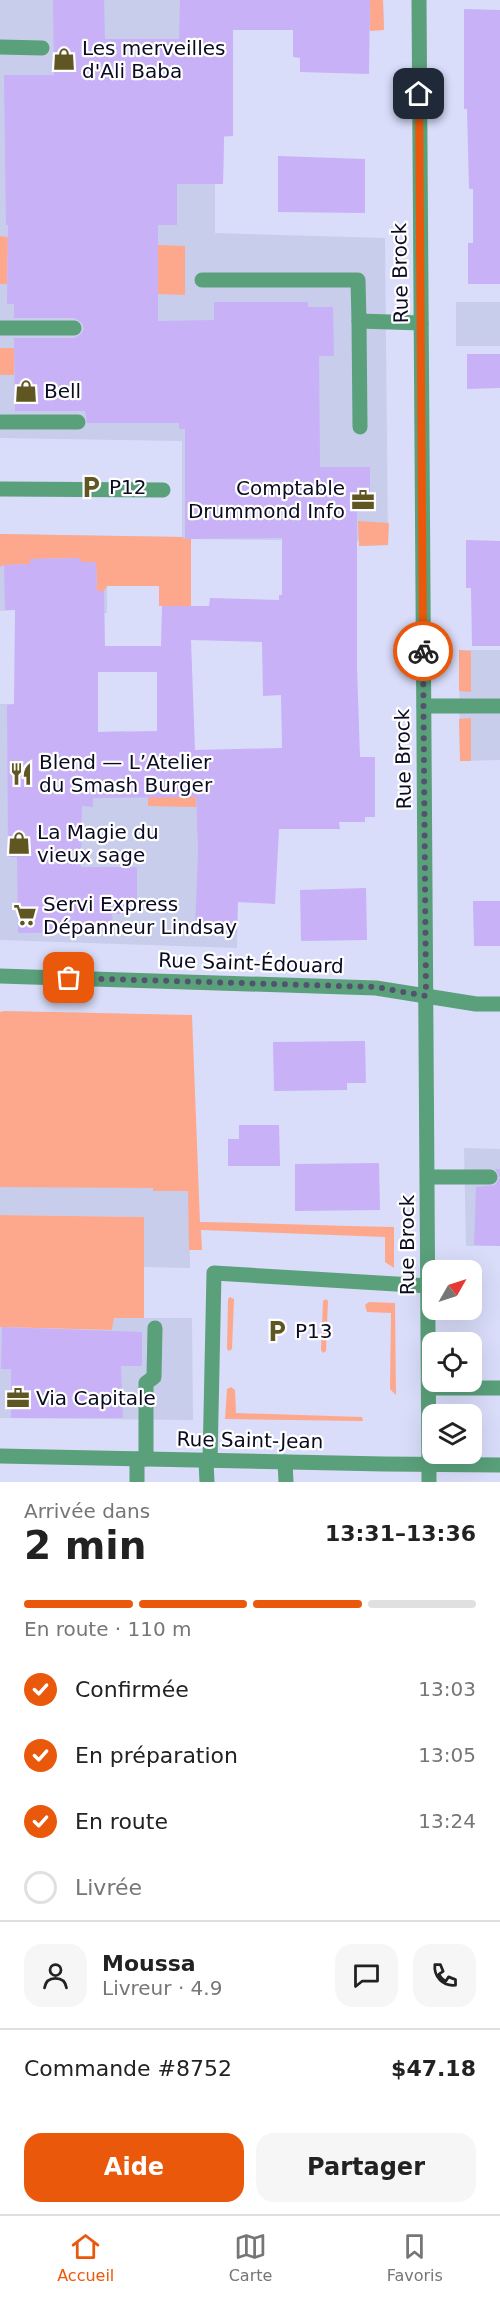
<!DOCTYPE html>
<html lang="fr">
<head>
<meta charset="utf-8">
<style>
	:root { --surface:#fff; --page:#f6f6f6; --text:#222; --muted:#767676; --line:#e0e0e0; --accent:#ea580c }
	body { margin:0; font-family:"DejaVu Sans",sans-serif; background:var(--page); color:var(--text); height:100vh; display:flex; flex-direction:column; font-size:22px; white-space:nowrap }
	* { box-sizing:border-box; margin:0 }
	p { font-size:20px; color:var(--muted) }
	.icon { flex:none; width:33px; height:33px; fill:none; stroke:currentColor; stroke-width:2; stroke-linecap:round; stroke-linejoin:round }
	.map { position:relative; height:1482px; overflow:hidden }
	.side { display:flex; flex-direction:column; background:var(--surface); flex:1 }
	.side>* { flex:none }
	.needle { width:39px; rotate:51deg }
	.fabs { position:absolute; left:422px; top:1260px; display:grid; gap:12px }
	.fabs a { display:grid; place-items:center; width:60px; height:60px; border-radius:12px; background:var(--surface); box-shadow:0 6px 24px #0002; font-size:30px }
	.pin { position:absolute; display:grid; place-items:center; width:51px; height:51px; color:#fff; margin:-26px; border-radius:12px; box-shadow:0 3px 9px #0006 }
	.courier { position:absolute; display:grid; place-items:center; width:60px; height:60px; margin:-30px; border:4px solid #ea580c; border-radius:50%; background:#fff; color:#222; box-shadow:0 2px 8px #0007 }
	.headline em { font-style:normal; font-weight:600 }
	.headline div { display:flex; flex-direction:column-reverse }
	.headline { display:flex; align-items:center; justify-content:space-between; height:102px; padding:0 24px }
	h1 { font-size:39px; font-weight:600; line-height:45px }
	.bar { display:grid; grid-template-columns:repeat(4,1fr); gap:9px 6px; align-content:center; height:72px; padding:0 24px }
	.bar i { height:8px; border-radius:4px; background:var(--line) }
	.bar .current { background:var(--accent) }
	.bar p { grid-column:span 4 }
	.line { display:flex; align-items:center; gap:15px; padding:0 24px; border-top:2px solid var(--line) }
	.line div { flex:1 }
	.round { display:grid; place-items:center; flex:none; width:63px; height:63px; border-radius:18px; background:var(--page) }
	ol { padding:0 24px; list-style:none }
	li { display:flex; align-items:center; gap:18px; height:66px }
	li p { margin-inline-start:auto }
	li .icon { padding:6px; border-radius:50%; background:var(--accent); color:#fff; stroke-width:4 }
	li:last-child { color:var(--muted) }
	li i { width:33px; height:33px; border:3px solid var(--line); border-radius:50% }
	.primary-button { display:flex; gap:12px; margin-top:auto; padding:12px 24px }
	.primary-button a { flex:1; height:69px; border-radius:18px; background:var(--accent); color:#fff; font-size:24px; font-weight:600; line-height:69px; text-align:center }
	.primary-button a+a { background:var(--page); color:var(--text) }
	.tabs { display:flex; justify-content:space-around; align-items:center; height:84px; border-top:2px solid var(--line); background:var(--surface); font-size:16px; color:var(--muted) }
	.tabs a { display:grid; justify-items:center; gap:3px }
	.tabs .current { color:var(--accent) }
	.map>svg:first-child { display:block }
</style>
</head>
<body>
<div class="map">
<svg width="500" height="1482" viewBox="0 0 500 1482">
	<rect width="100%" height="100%" fill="#d9ddfa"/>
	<g fill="#c8cdec">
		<polygon points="0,0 383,0 384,30 233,30 233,136 224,137 223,184 215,184 215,233 385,238 388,545 359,546 359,541 191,539 191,606 159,606 159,586 107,586 107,613 38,614 16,610 0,611 0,534 182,537 182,441 0,438"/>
		<rect x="456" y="302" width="44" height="44"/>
		<polygon points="459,650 500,650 500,760 460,761"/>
		<polygon points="0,704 98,704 98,732 125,731 126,763 195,769 198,853 238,852 237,948 0,940"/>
		<polygon points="464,1148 500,1149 500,1246 466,1246"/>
		<polygon points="0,1187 189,1187 190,1268 144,1267 144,1217 0,1215"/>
		<polygon points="114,1318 192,1318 193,1420 0,1418 0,1327 112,1330"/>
	</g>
	<g fill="#fda88c">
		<polygon points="370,0 383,0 384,30 370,31"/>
		<polygon points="0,236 8,237 7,284 0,284"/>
		<polygon points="158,245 185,246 185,295 158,294"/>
		<rect x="0" y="348" width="14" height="27"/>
		<polygon points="358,521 389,523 388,545 359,546"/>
		<polygon points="0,534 182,537 185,539 191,539 191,606 159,606 159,586 107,586 104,591 97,591 96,562 81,562 80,558 30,559 30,564 4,565 0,567"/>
		<polygon points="459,650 471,651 471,692 459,691"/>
		<polygon points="471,718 471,761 460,761 459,719"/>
		<polygon points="195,769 196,807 148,806 148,771"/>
		<path d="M 4,1011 L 192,1015 L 200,1222 C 265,1223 330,1226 394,1227 L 394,1268 L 385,1262 L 385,1237 L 201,1230 L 202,1250 L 189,1250 L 188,1191 L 153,1191 L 153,1188 L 0,1187 L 0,1012 Z"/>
		<polygon points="0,1215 144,1217 144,1318 114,1318 112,1330 0,1327"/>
		<polygon points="230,1297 234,1299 232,1349 229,1351 227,1349 228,1299"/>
		<polygon points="326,1299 328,1301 326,1351 323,1353 321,1350 323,1301"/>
		<polygon points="369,1302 395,1303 396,1395 390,1389 391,1313 367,1312 365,1305"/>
		<polygon points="231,1387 235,1390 236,1413 362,1417 363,1421 225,1419 227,1389"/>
	</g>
	<g fill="#c8b1f7" fill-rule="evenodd">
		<path d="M 53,0 L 104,0 L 105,39 L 179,39 L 180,0 L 370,0 L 369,74 L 300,72 L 300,58 L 293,57 L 293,30 L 233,30 L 233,136 L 224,136 L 223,184 L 177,184 L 177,225 L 158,225 L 158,321 L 214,320 L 214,302 L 308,302 L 308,307 L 333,307 L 334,356 L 319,356 L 320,467 L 370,467 L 370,510 L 357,510 L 357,668 L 360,757 L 375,757 L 375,817 L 365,817 L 365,822 L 339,822 L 340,829 L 279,829 L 275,904 L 238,902 L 237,933 L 195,930 L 198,853 L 196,797 L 93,798 L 93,807 L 82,806 L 81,867 L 137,867 L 137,901 L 129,901 L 130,914 L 112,914 L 113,932 L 18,933 L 17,857 L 9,857 L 8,842 L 7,705 L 14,704 L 15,610 L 5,610 L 4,565 L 30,564 L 30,559 L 80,558 L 81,562 L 96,562 L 97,591 L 104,591 L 105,646 L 161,646 L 162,606 L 209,606 L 210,598 L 279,600 L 279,595 L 282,595 L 282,538 L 185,539 L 185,429 L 179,429 L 179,423 L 87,423 L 85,411 L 15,411 L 14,338 L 75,338 L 82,333 L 84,329 L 82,323 L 75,318 L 14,318 L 14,304 L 7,304 L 8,225 L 6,225 L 4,75 L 54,75 ZM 191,640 L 262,642 L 263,696 L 281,695 L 282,748 L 195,750 ZM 98,672 L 157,672 L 157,731 L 98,732 Z"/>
		<polygon points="464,9 500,10 500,284 468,284 468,243 473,243 473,189 469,189 467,109 464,109"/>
		<polygon points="278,156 365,159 365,213 278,212"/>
		<polygon points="467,354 500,354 500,388 467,389"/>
		<polygon points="466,540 500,541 500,646 472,646 471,588 466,588"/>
		<polygon points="366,888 367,940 301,941 300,890"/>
		<polygon points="473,901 500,901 500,946 474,946"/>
		<polygon points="365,1041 366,1083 347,1083 347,1090 274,1091 273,1042"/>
		<polygon points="239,1125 279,1125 280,1166 228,1166 228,1139 239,1139"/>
		<polygon points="379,1163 380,1210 295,1211 295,1164"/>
		<polygon points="495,1169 500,1169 500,1246 474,1245 476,1187 495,1185 500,1178"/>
		<polygon points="2,1327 142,1332 142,1366 121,1366 123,1418 11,1418 11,1369 1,1369"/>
	</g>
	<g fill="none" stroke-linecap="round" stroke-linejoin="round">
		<g stroke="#5aa07a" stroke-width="15">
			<polyline points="0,47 42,48"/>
			<polyline points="202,280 358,280 359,321 421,323"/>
			<polyline points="359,321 360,427"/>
			<polyline points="0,328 74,328"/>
			<polyline points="0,422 78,422"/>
			<polyline points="0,489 163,490"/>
			<polyline points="424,706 500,706"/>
			<polyline points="428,1177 490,1177"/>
			<polyline points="429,1388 500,1388"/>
			<polyline points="137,1459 137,1482"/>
			<polyline points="146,1459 146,1383 154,1377 155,1328"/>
			<polyline points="206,1461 207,1482"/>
			<polyline points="210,1461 214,1273 429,1286"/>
			<polyline points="285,1462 286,1482"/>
		</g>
		<g stroke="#5aa07a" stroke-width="15">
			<polyline points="0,976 376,988 476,1004 500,1004"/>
			<polyline points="0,1456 384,1464 500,1465"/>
		</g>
		<polyline stroke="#5aa07a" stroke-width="15" points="419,0 429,1482"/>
	</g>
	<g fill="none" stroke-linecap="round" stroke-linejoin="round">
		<polyline stroke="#52546e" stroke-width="6" stroke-dasharray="0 10.8" points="69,978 376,987 426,996 423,651"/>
		<polyline stroke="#ea580c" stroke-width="8" points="419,94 423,651"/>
	</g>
	<defs>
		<g id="shop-bare" transform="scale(1.8)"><path d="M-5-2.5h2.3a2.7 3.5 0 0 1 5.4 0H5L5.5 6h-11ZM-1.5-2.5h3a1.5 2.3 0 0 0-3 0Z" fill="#605622" stroke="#fff" stroke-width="2.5" paint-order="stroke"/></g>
		<g id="parking-bare" transform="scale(1.8)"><path d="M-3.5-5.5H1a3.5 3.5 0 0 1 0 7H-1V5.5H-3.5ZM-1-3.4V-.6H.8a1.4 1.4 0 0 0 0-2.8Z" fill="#605622" stroke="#fff" stroke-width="2.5" paint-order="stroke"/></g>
		<g id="office-bare" transform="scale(1.8)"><path d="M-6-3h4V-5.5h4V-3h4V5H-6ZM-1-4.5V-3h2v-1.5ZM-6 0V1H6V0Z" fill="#605622" stroke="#fff" stroke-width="2.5" paint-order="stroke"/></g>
		<g id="restaurant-bare" transform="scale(1.8)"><path d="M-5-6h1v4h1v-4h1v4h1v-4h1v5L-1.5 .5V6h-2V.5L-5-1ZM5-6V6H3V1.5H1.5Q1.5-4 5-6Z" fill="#605622" stroke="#fff" stroke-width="2.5" paint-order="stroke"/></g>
		<g id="supermarket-bare" transform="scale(1.8)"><path d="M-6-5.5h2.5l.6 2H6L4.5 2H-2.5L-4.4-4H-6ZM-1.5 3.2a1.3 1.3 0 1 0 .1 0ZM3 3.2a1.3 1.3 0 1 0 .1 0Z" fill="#605622" stroke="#fff" stroke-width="2.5" paint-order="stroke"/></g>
	</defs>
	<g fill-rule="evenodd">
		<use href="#shop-bare" x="64" y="59"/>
		<use href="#shop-bare" x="26" y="391"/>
		<use href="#parking-bare" x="91" y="487"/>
		<use href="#office-bare" x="363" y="500"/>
		<use href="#restaurant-bare" x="21" y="774"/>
		<use href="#shop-bare" x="19" y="843"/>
		<use href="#supermarket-bare" x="25" y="915"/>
		<use href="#parking-bare" x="277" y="1331"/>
		<use href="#office-bare" x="18" y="1398"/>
	</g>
	<g text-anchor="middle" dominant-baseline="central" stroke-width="4.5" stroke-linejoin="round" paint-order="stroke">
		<g font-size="20" fill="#0a0a23" stroke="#fff" text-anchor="start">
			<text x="82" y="48">Les merveilles<tspan x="82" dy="23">d'Ali Baba</tspan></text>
			<text x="44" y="391">Bell</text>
			<text x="109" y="487">P12</text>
			<text x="345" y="488" text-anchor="end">Comptable<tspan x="345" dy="23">Drummond Info</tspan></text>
			<text x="39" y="762">Blend — L’Atelier<tspan x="39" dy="23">du Smash Burger</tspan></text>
			<text x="37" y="832">La Magie du<tspan x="37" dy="23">vieux sage</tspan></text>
			<text x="43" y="904">Servi Express<tspan x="43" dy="23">Dépanneur Lindsay</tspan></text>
			<text x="295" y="1331">P13</text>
			<text x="36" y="1398">Via Capitale</text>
		</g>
		<g font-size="20" fill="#0a0a23" stroke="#fff">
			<text transform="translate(400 273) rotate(-91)">Rue Brock</text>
			<text transform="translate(403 759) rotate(-91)">Rue Brock</text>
			<text transform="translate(251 963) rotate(2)">Rue Saint-Édouard</text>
			<text transform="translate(407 1245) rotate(-90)">Rue Brock</text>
			<text transform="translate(250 1440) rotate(1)">Rue Saint-Jean</text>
		</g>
	</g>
</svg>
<div class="fabs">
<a><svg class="needle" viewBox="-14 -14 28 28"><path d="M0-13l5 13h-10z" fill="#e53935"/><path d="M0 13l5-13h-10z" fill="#767676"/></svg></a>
<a><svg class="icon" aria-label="locate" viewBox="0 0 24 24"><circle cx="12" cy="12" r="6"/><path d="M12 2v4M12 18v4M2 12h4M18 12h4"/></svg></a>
<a><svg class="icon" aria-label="layers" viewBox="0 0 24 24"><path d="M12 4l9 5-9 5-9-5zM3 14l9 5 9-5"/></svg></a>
</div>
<div class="pin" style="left:69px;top:978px;background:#ea580c"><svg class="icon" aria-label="bag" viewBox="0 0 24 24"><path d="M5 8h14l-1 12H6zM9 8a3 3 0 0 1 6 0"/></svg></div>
<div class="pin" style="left:419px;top:94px;background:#1f2937"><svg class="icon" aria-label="home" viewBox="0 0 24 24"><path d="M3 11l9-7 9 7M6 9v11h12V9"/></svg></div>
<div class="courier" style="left:423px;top:651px"><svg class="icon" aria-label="bike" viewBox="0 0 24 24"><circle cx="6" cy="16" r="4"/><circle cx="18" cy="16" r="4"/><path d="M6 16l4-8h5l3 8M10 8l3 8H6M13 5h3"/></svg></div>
</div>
<section class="side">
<div class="headline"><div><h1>2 min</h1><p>Arrivée dans</p></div><em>13:31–13:36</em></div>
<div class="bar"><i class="current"></i><i class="current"></i><i class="current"></i><i></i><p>En route · 110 m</p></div>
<ol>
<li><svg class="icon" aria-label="check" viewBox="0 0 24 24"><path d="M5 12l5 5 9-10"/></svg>Confirmée<p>13:03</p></li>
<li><svg class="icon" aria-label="check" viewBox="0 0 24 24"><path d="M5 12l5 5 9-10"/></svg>En préparation<p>13:05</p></li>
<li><svg class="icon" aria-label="check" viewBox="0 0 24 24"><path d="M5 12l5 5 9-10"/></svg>En route<p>13:24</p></li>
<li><i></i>Livrée</li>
</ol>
<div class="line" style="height:108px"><a class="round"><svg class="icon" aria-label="person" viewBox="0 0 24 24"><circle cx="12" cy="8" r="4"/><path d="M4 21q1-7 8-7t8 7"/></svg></a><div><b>Moussa</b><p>Livreur · 4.9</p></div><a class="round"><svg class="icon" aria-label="chat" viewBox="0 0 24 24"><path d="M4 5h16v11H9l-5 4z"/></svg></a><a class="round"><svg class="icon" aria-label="phone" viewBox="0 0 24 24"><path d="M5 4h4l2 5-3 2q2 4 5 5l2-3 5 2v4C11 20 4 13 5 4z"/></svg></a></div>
<div class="line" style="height:78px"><div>Commande #8752</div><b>$47.18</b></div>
<div class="primary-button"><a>Aide</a><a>Partager</a></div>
</section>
<nav class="tabs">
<a class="current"><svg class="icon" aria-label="home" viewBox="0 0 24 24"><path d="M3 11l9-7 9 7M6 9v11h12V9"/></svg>Accueil</a>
<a><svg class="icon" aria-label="map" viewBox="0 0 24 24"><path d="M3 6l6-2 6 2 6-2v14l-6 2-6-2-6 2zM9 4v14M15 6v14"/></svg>Carte</a>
<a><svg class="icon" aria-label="saved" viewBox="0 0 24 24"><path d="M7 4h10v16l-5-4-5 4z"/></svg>Favoris</a>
</nav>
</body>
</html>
